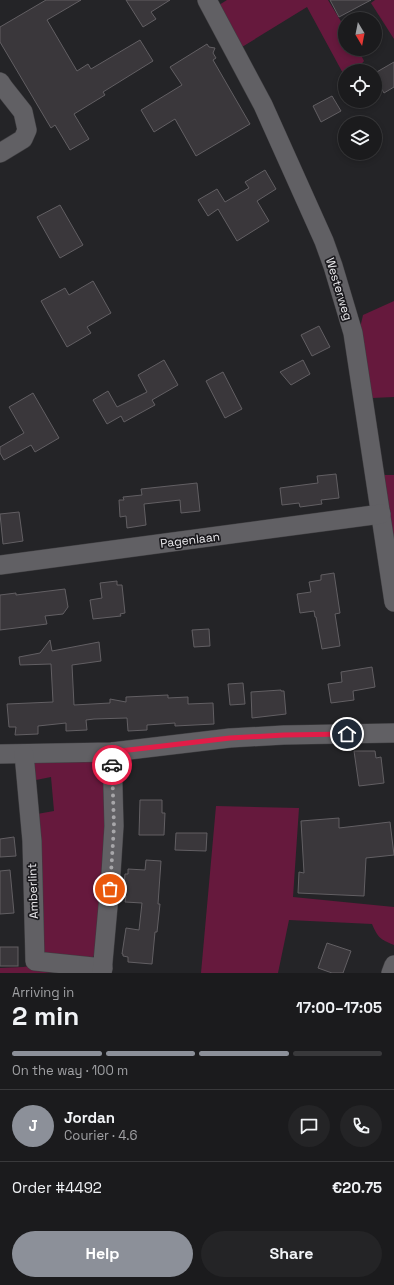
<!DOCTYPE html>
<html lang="en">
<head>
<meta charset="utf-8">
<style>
	:root { --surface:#1b1b1d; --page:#242426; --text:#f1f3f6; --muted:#a0a1a4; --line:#39393b; --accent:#8c9099 }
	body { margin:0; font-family:"Space Grotesk",sans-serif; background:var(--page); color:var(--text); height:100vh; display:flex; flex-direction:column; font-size:15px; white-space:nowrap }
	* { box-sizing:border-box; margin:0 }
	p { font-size:13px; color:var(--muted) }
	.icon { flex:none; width:22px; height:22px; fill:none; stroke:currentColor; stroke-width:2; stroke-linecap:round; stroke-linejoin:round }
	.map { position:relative; height:973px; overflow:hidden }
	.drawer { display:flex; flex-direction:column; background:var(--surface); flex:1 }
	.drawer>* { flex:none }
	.needle { width:26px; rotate:170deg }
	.tools { position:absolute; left:338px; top:12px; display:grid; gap:8px }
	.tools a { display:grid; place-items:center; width:44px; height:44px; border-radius:50%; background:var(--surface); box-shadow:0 2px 6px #0003,0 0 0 1px var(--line); font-size:20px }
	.pin { position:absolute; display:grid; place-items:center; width:34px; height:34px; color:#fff; margin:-17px; border:2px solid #fff; border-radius:50%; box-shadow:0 1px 4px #0007 }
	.courier { position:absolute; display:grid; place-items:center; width:40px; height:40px; margin:-20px; border:3px solid #e11d48; border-radius:50%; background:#fff; color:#222; box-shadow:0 1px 5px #0007 }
	.summary em { font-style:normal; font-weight:600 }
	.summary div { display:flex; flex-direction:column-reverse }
	.summary { display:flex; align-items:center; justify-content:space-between; height:68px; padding:0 12px }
	h1 { font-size:26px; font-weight:600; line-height:30px }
	.bar { display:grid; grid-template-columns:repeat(4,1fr); gap:6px 4px; align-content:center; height:48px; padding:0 12px }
	.bar i { height:5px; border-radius:3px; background:var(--line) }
	.bar .on { background:var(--accent) }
	.bar p { grid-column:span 4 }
	.line { display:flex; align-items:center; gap:10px; padding:0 12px; border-top:1px solid var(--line) }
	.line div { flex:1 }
	.round { display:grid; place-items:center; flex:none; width:42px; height:42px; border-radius:21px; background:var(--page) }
	.cta { display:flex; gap:8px; margin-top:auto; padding:8px 12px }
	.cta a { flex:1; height:46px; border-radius:24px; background:var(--accent); color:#fff; font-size:16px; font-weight:600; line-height:46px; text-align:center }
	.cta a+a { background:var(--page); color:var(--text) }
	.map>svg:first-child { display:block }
</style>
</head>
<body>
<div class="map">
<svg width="394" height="973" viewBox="0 0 394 973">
	<rect width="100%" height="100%" fill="#242427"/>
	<g fill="#66193d">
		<polygon points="227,0 328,0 345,28 345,49 358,49 364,61 355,71 345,71 345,77 307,7 242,47 219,5"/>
		<polygon points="375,0 394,0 394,39 371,3"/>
		<polygon points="394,301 394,397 372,398 360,328 363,315"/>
		<polygon points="383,475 394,475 394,547"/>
		<polygon points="103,759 109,820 95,954 92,958 53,957 42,952 37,814 54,811 51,777 36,780 31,776 35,760"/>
		<path d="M 216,806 L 299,808 L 293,897 L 394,907 L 394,945 C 380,939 378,938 372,924 L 289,920 L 278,973 L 201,973 Z"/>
		<polygon points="30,966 45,967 45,972 53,973 0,973 0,968 23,967"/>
	</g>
	<g fill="#3a373b" stroke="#625f63">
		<polygon points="46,0 81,0 47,20 77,71 88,64 91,69 140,40 153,61 103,92 105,95 74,114 89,139 70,150 55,125 51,128 0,42 0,27"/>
		<polygon points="126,0 170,0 151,12 156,19 143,27"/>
		<polygon points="330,0 371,0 339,17"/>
		<polygon points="207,44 209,47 215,48 213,53 216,58 213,60 250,124 196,156 175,119 154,132 141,110 182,85 170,67"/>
		<polygon points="394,62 394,87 384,93 375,77 375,73"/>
		<polygon points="332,96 341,111 321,122 313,106"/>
		<polygon points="265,170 276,189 257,201 269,221 237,241 218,209 208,216 198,200 217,189 225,202 249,188 245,182"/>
		<polygon points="60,205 83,245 60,258 37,217"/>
		<polygon points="93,281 111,313 87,327 91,333 67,347 41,301 65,288 69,295"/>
		<polygon points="319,326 330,347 312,356 301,335"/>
		<polygon points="164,360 178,385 152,400 155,405 124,422 121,416 107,424 93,400 108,391 117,407 147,392 138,375"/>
		<polygon points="303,360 310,374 291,385 280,372"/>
		<polygon points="223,372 242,409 225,418 206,381"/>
		<polygon points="33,393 59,438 35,452 31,445 4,460 0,453 0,447 24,433 9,407"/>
		<polygon points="336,474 339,498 321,500 322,504 300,507 299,503 282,505 280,488 318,483 317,476"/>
		<polygon points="197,483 200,511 181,513 180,500 144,504 146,525 127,528 126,516 120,517 119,500 124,500 123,497 142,495 141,489"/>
		<polygon points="19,512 23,541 3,544 0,514"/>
		<polygon points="334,573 340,613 335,614 340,646 322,649 316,617 315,617 314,611 300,613 297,594 311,592 309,582 321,580 321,575"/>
		<polygon points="117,581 117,585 122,585 125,613 120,614 121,616 93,619 90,600 102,598 100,583"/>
		<polygon points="65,589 68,607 63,614 45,616 47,624 0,630 0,595 16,593 16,595"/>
		<polygon points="209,629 210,646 194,647 192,630"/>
		<polygon points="50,640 52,651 99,642 101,661 72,665 74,705 110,703 110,699 126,702 126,697 168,695 168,698 188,697 188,704 213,703 214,724 175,726 175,723 147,725 147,730 128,731 127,718 94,719 86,720 87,730 66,731 66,723 38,726 38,734 15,735 16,727 9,727 7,704 53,702 51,664 20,665 19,657 40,653"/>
		<polygon points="372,667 375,687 353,691 354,700 331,703 328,684 342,682 341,672"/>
		<polygon points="243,683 245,704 230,705 228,684"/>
		<polygon points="281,690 281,691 284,691 286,714 252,718 251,692"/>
		<polygon points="354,751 375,751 376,758 381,757 384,783 359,786"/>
		<polygon points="140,800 162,800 162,813 165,813 164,835 139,835"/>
		<polygon points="339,818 339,828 390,822 394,855 366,858 364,896 298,893 299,872 304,873 301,821"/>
		<polygon points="176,833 207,833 206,851 175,850"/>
		<polygon points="14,837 16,856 0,857 0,839"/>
		<polygon points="146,860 161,861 158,904 160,904 157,932 155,932 152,964 128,962 128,957 123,956 123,954 122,954 126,928 139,930 142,903 125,902 126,896 123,896 125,874 128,874 128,869 145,870"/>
		<polygon points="10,870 14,913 0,914 0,871"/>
		<polygon points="327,943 351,951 343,973 332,973 318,968"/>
		<rect x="0" y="947" width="18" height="19"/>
	</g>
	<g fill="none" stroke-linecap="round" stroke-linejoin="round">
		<g stroke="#3f3e41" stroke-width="20">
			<g id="minor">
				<polyline points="207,0 263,105 324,241 333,266 353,333 394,602"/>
				<polyline points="0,82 4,88 23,112 27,130 23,139 0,153"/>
				<polyline points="0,565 381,514"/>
				<polyline points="0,754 112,752 230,738 284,735 394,733"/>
				<polyline points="24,754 32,841 35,961 103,968"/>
				<polyline points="102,973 111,873 114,826 112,752"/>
				<polyline points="391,973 394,965"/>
			</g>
		</g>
		<use href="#minor" stroke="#616064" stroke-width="19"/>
	</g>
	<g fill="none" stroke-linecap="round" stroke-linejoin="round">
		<polyline stroke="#a7a6a9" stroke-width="4" stroke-dasharray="0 7.2" points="110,889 114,826 112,765"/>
		<polyline stroke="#e11d48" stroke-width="5" points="112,765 112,752 230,738 284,735 347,734"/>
	</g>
	<g text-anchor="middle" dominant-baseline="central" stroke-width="3.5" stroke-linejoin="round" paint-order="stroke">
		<g font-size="12" fill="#edecef" stroke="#1b1a1e">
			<text transform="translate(339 289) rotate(73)">Westerweg</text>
			<text transform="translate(190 540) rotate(-7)">Pagenlaan</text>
			<text transform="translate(33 891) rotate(-92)">Amberlint</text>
		</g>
	</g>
</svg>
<div class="tools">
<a><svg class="needle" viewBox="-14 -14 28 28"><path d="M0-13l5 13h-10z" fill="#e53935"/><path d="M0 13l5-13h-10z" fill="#a0a1a4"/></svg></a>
<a><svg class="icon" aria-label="locate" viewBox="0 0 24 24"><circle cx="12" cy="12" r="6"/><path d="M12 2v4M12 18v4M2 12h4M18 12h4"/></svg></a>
<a><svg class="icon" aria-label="layers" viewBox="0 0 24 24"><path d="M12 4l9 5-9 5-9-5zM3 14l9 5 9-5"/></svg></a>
</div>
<div class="pin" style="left:110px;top:889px;background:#ea580c"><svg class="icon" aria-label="bag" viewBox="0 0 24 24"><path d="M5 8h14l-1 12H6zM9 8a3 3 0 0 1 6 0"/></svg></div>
<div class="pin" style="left:347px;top:734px;background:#1f2937"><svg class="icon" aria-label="home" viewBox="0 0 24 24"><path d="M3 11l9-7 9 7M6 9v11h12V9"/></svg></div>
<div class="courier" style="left:112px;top:765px"><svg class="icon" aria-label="car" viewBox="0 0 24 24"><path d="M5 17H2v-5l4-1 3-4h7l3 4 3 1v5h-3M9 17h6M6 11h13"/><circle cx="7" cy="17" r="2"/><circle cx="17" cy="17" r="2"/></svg></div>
</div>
<section class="drawer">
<div class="summary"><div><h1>2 min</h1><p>Arriving in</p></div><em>17:00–17:05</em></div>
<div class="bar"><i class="on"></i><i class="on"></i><i class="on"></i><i></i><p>On the way · 100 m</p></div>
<div class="line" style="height:72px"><b class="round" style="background:var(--accent);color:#fff">J</b><div><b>Jordan</b><p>Courier · 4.6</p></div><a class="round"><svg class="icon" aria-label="chat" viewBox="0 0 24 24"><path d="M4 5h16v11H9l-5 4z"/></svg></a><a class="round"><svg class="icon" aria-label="phone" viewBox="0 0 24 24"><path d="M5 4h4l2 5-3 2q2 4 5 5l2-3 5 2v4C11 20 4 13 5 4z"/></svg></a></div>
<div class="line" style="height:52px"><div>Order #4492</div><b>€20.75</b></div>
<div class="cta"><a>Help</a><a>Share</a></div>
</section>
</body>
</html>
